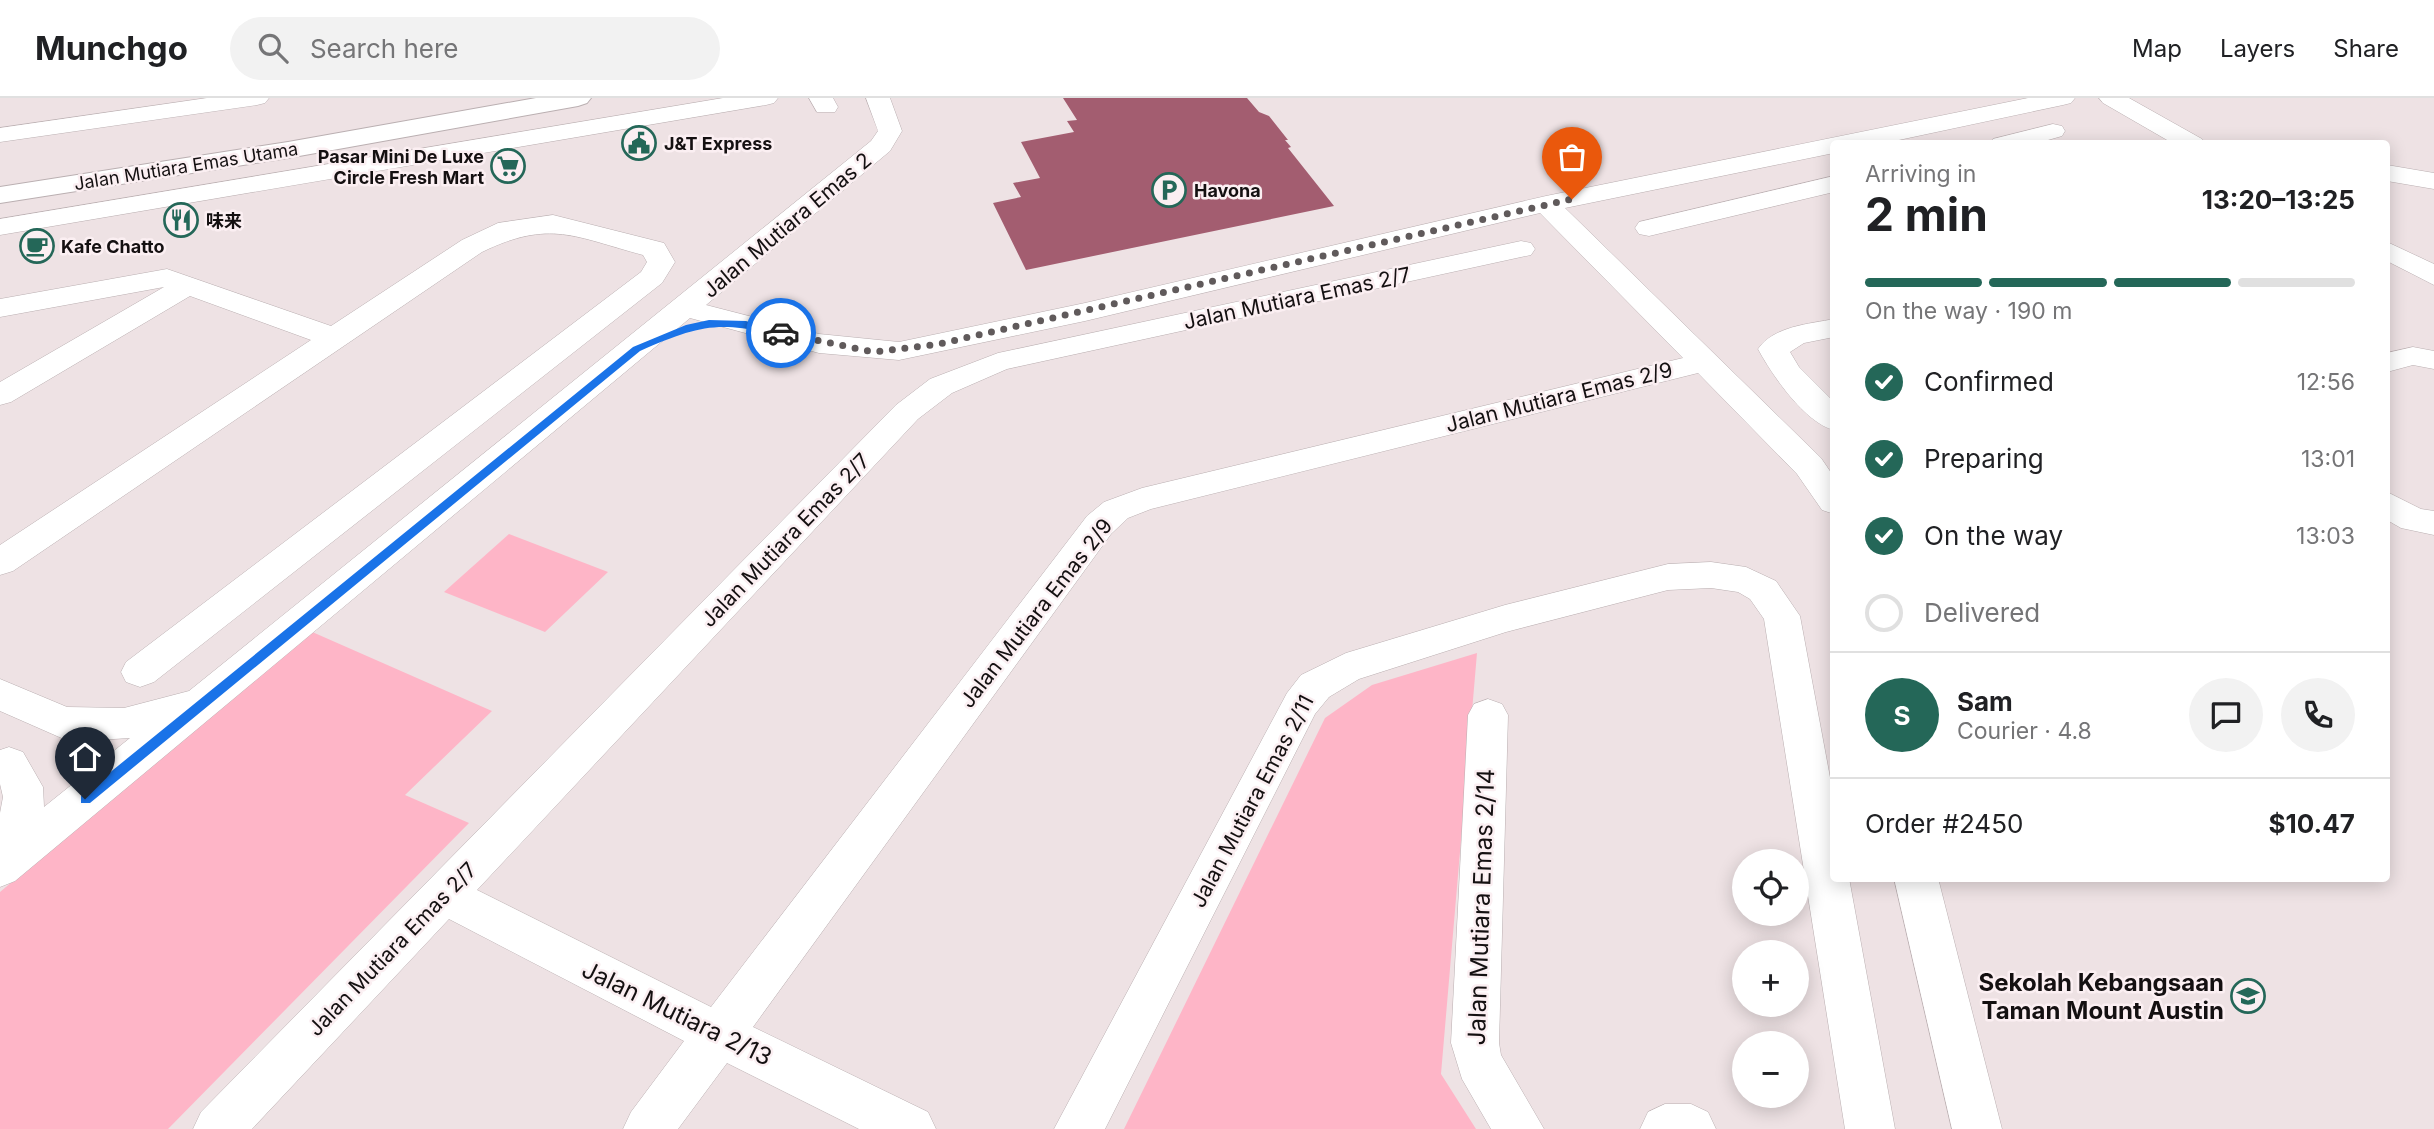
<!DOCTYPE html>
<html lang="en">
<head>
<meta charset="utf-8">
<style>
	:root { --surface:#fff; --page:#f2f2f2; --text:#202124; --muted:#757577; --line:#e0e0e0; --accent:#246758 }
	body { margin:0; font-family:Inter,"Noto Sans SC",sans-serif; background:var(--page); color:var(--text); height:100vh; display:flex; flex-direction:column; font-size:26px; white-space:nowrap }
	* { box-sizing:border-box; margin:0 }
	p { font-size:23px; color:var(--muted) }
	.icon { flex:none; width:38px; height:38px; fill:none; stroke:currentColor; stroke-width:2; stroke-linecap:round; stroke-linejoin:round }
	.map { position:relative; flex:1; overflow:hidden }
	.panel { position:absolute; left:1830px; top:42px; width:560px; height:742px; display:flex; flex-direction:column; background:var(--surface); border-radius:7px; box-shadow:0 4px 18px #0003 }
	.panel>* { flex:none }
	.buttons { position:absolute; left:1732px; top:751px; display:grid; gap:14px }
	.buttons a { display:grid; place-items:center; width:77px; height:77px; border-radius:50%; background:var(--surface); box-shadow:0 4px 18px #0003; font-size:35px }
	.pin { position:absolute; display:grid; place-items:center; width:60px; height:60px; color:#fff; margin:-72px -30px; border-radius:50% 50% 50% 0; rotate:-45deg; box-shadow:0 0 7px #0007 }
	.pin .icon { rotate:45deg }
	.courier { position:absolute; display:grid; place-items:center; width:70px; height:70px; margin:-35px; border:5px solid #1a73e8; border-radius:50%; background:#fff; color:#222; box-shadow:0 2px 9px #0007 }
	.head em { font-style:normal; font-weight:700 }
	.head div { display:flex; flex-direction:column-reverse }
	.head { display:flex; align-items:center; justify-content:space-between; height:119px; padding:0 35px }
	h1 { font-size:46px; font-weight:700; line-height:52px }
	.bar { display:grid; grid-template-columns:repeat(4,1fr); gap:10px 7px; align-content:center; height:84px; padding:0 35px }
	.bar i { height:9px; border-radius:5px; background:var(--line) }
	.bar .current { background:var(--accent) }
	.bar p { grid-column:span 4 }
	.line { display:flex; align-items:center; gap:18px; padding:0 35px; border-top:2px solid var(--line) }
	.line div { flex:1 }
	.round { display:grid; place-items:center; flex:none; width:74px; height:74px; border-radius:37px; background:var(--page) }
	ol { padding:0 35px; list-style:none }
	li { display:flex; align-items:center; gap:21px; height:77px }
	li p { margin-inline-start:auto }
	li .icon { padding:7px; border-radius:50%; background:var(--accent); color:#fff; stroke-width:4 }
	li:last-child { color:var(--muted) }
	li i { width:38px; height:38px; border:4px solid var(--line); border-radius:50% }
	header { display:flex; align-items:center; gap:42px; box-sizing:border-box; height:98px; padding:0 35px; background:var(--surface); border-bottom:2px solid var(--line) }
	header strong { font-size:33px }
	nav { display:flex; gap:38px; margin-inline-start:auto; font-size:24px }
	.search { width:490px; height:63px; background:var(--page); display:flex; align-items:center; gap:18px; box-sizing:border-box; padding:0 24px; border-radius:38px; color:var(--muted); font-size:26px }
	.map>svg:first-child { display:block }
</style>
</head>
<body>
<header>
<strong>Munchgo</strong>
<div class="search"><svg class="icon" aria-label="search" viewBox="0 0 24 24"><circle cx="10" cy="10" r="6"/><path d="M15 15l6 6"/></svg>Search here</div>
<nav><a>Map</a><a>Layers</a><a>Share</a></nav>
</header>
<div class="map">
<svg width="2434" height="1031" viewBox="0 0 2434 1031">
	<rect width="100%" height="100%" fill="#eee2e4"/>
	<g fill="#feb5c7">
		<polygon points="509,436 608,474 545,534 444,494"/>
		<polygon points="310,533 492,613 405,697 469,725 168,1031 0,1031 0,794"/>
		<polygon points="1477,555 1441,976 1476,1031 1124,1031 1325,620 1372,587"/>
	</g>
	<polygon fill="#a35d70" points="1063,0 1247,0 1259,14 1269,18 1288,42 1285,42 1291,49 1288,50 1334,108 1026,172 993,105 1021,99 1013,85 1040,80 1021,44 1074,34 1067,23 1077,22"/>
	<g fill="none" stroke-linecap="round" stroke-linejoin="round">
		<g stroke="#baafb1" stroke-width="1">
			<g id="minor">
				<polygon points="207,0 269,0 265,5 257,7 0,44 0,30"/>
				<polygon points="723,0 778,0 774,5 766,7 0,137 0,121"/>
				<polygon points="809,0 833,0 838,9 835,14 817,14"/>
				<polygon points="866,0 890,0 902,33 890,53 706,207 819,236 899,244 1085,205 1546,98 2028,0 2075,0 2071,5 2063,7 1880,46 1834,46 1834,55 1565,110 1821,360 1834,379 1834,416 1822,412 1797,376 1698,275 1151,411 1128,420 1111,436 753,929 928,1014 936,1031 859,1031 727,965 678,1031 623,1031 631,1014 684,943 449,821 252,1031 193,1031 201,1014 896,307 930,281 998,255 1521,143 1531,145 1535,151 1531,157 1521,159 1007,271 952,295 918,321 477,792 711,909 1087,418 1104,404 1142,390 1683,260 1540,115 1085,223 899,262 819,255 690,220 15,783 0,789 0,715 3,699 0,686 0,652 9,649 23,654 43,689 44,709 130,640 97,642 82,649 0,613 0,581 67,609 124,610 189,593 871,43 878,33"/>
				<polygon points="2099,0 2129,0 2202,41 2205,46 2174,46 2103,5"/>
				<polygon points="2053,26 2062,28 2065,33 2062,38 2034,46 1990,46 1993,41"/>
				<polygon points="2387,67 2434,75 2434,91 2387,83"/>
				<polygon points="1834,78 1834,94 1649,138 1639,136 1635,130 1639,124"/>
				<path d="M 553,117 L 664,145 L 675,164 L 662,185 L 154,584 L 140,589 L 126,584 L 121,574 L 126,564 L 641,174 L 647,164 L 643,157 C 575,139 550,121 482,154 L 13,473 L 0,477 L 0,447 L 311,242 L 190,198 L 11,304 L 0,307 L 0,284 L 164,189 L 0,219 L 0,201 L 167,171 L 331,228 L 462,142 L 498,125 Z"/>
				<polygon points="2387,144 2434,166 2434,187 2387,163"/>
				<path d="M 1834,221 L 1834,239 L 1804,245 L 1790,254 L 1799,269 L 1834,304 L 1834,332 C 1805,325 1772,277 1758,251 C 1774,228 1809,226 1834,221 Z"/>
				<polygon points="2413,249 2434,253 2434,271 2413,267 2387,274 2387,255"/>
				<polygon points="2387,394 2421,411 2434,413 2434,437 2401,430 2387,422"/>
				<polygon points="1711,464 1746,469 1776,483 1800,518 1834,701 1834,780 1849,780 1895,1031 1845,1031 1764,521 1750,501 1738,494 1711,490 1668,492 1506,534 1359,581 1329,599 1315,616 1105,1031 1054,1031 1287,595 1301,577 1346,555 1505,507 1668,466"/>
				<polygon points="1488,601 1502,606 1508,617 1499,945 1501,957 1544,1031 1491,1031 1462,981 1451,945 1468,617 1474,606"/>
				<polygon points="1894,780 1938,780 2002,1031 1952,1031"/>
				<polygon points="1665,1006 1691,1006 1708,1014 1716,1031 1640,1031 1648,1014"/>
			</g>
		</g>
		<g stroke="#baafb1" stroke-width="2">
			<polygon id="major" points="536,0 591,0 587,5 578,8 288,60 0,105 0,89 288,44"/>
		</g>
		<use href="#minor" fill="#fff" fill-rule="evenodd"/>
		<use href="#major" fill="#fff" fill-rule="evenodd"/>
	</g>
	<path fill="#1a73e8" d="M 709,222 L 746,223 L 785,235 L 781,238 C 717,222 698,228 640,253 L 90,705 L 81,705 L 81,698 L 633,249 L 686,227 Z"/>
	<g fill="none" stroke-linecap="round" stroke-linejoin="round">
		<polyline stroke="#605a5b" stroke-width="7" stroke-dasharray="0 12.6" points="781,235 874,254 939,246 1572,101"/>
	</g>
	<defs>
		<g id="civic-ring" transform="scale(1.75)"><circle r="9.5" fill="#fbeff2" stroke="#246758" stroke-width="1.5"/><path d="M-.6-6.5H3V-4.5H.6V-3L4-1V1h2V6H-6V1h2V-1L-.6-3ZM-1.2 2.5V6h2.4V2.5Z" fill="#246758"/></g>
		<g id="supermarket-ring" transform="scale(1.75)"><circle r="9.5" fill="#fbeff2" stroke="#246758" stroke-width="1.5"/><path d="M-6-5.5h2.5l.6 2H6L4.5 2H-2.5L-4.4-4H-6ZM-1.5 3.2a1.3 1.3 0 1 0 .1 0ZM3 3.2a1.3 1.3 0 1 0 .1 0Z" fill="#246758"/></g>
		<g id="parking-ring" transform="scale(1.75)"><circle r="9.5" fill="#fbeff2" stroke="#246758" stroke-width="1.5"/><path d="M-3.5-5.5H1a3.5 3.5 0 0 1 0 7H-1V5.5H-3.5ZM-1-3.4V-.6H.8a1.4 1.4 0 0 0 0-2.8Z" fill="#246758"/></g>
		<g id="restaurant-ring" transform="scale(1.75)"><circle r="9.5" fill="#fbeff2" stroke="#246758" stroke-width="1.5"/><path d="M-5-6h1v4h1v-4h1v4h1v-4h1v5L-1.5 .5V6h-2V.5L-5-1ZM5-6V6H3V1.5H1.5Q1.5-4 5-6Z" fill="#246758"/></g>
		<g id="cafe-ring" transform="scale(1.75)"><circle r="9.5" fill="#fbeff2" stroke="#246758" stroke-width="1.5"/><path d="M-5.5-4.5H6V0H3Q3 3.5 0 3.5H-2.5Q-5.5 3.5-5.5 0ZM3-3.2v2h1.7v-2ZM-6 4.5H4V6H-6Z" fill="#246758"/></g>
		<g id="school-ring" transform="scale(1.75)"><circle r="9.5" fill="#fbeff2" stroke="#246758" stroke-width="1.5"/><path d="M0-5L7-2L0 1L-7-2ZM-4 1L0 2.5L4 1V4Q0 6-4 4Z" fill="#246758"/></g>
	</defs>
	<g fill-rule="evenodd">
		<use href="#civic-ring" x="639" y="45"/>
		<use href="#supermarket-ring" x="508" y="68"/>
		<use href="#parking-ring" x="1169" y="92"/>
		<use href="#restaurant-ring" x="181" y="122"/>
		<use href="#cafe-ring" x="37" y="148"/>
		<use href="#school-ring" x="2248" y="898"/>
	</g>
	<g text-anchor="middle" dominant-baseline="central" stroke-width="5" stroke-linejoin="round" paint-order="stroke">
		<g font-size="18" font-weight="bold" fill="#141011" stroke="#fbeff2" text-anchor="start">
			<text x="664" y="45">J&amp;T Express</text>
			<text x="484" y="58" text-anchor="end">Pasar Mini De Luxe<tspan x="484" dy="21">Circle Fresh Mart</tspan></text>
			<text x="1194" y="92">Havona</text>
			<text x="206" y="122">味来</text>
			<text x="61" y="148">Kafe Chatto</text>
		</g>
		<g font-size="18" fill="#141011" stroke="#fbeff2">
			<text transform="translate(186 68) rotate(-9)">Jalan Mutiara Emas Utama</text>
		</g>
		<g font-size="21" fill="#141011" stroke="#fbeff2">
			<text transform="translate(787 127) rotate(-40)">Jalan Mutiara Emas 2</text>
			<text transform="translate(1297 200) rotate(-12)">Jalan Mutiara Emas 2/7</text>
			<text transform="translate(1559 299) rotate(-14)">Jalan Mutiara Emas 2/9</text>
			<text transform="translate(785 442) rotate(-46)">Jalan Mutiara Emas 2/7</text>
			<text transform="translate(1036 515) rotate(-52)">Jalan Mutiara Emas 2/9</text>
			<text transform="translate(1252 703) rotate(-62)">Jalan Mutiara Emas 2/11</text>
			<text transform="translate(392 851) rotate(-46)">Jalan Mutiara Emas 2/7</text>
		</g>
		<g font-size="24" fill="#141011" stroke="#fbeff2">
			<text transform="translate(1481 809) rotate(-88)">Jalan Mutiara Emas 2/14</text>
			<text transform="translate(677 915) rotate(26)">Jalan Mutiara 2/13</text>
		</g>
		<g font-size="24" font-weight="bold" fill="#141011" stroke="#fbeff2" text-anchor="end">
			<text x="2224" y="884">Sekolah Kebangsaan<tspan x="2224" dy="28">Taman Mount Austin</tspan></text>
		</g>
	</g>
</svg>
<div class="buttons">
<a><svg class="icon" aria-label="locate" viewBox="0 0 24 24"><circle cx="12" cy="12" r="6"/><path d="M12 2v4M12 18v4M2 12h4M18 12h4"/></svg></a>
<a>+</a>
<a>−</a>
</div>
<div class="pin" style="left:1572px;top:101px;background:#ea580c"><svg class="icon" aria-label="bag" viewBox="0 0 24 24"><path d="M5 8h14l-1 12H6zM9 8a3 3 0 0 1 6 0"/></svg></div>
<div class="pin" style="left:85px;top:701px;background:#1f2937"><svg class="icon" aria-label="home" viewBox="0 0 24 24"><path d="M3 11l9-7 9 7M6 9v11h12V9"/></svg></div>
<div class="courier" style="left:781px;top:235px"><svg class="icon" aria-label="car" viewBox="0 0 24 24"><path d="M5 17H2v-5l4-1 3-4h7l3 4 3 1v5h-3M9 17h6M6 11h13"/><circle cx="7" cy="17" r="2"/><circle cx="17" cy="17" r="2"/></svg></div>
<section class="panel">
<div class="head"><div><h1>2 min</h1><p>Arriving in</p></div><em>13:20–13:25</em></div>
<div class="bar"><i class="current"></i><i class="current"></i><i class="current"></i><i></i><p>On the way · 190 m</p></div>
<ol>
<li><svg class="icon" aria-label="check" viewBox="0 0 24 24"><path d="M5 12l5 5 9-10"/></svg>Confirmed<p>12:56</p></li>
<li><svg class="icon" aria-label="check" viewBox="0 0 24 24"><path d="M5 12l5 5 9-10"/></svg>Preparing<p>13:01</p></li>
<li><svg class="icon" aria-label="check" viewBox="0 0 24 24"><path d="M5 12l5 5 9-10"/></svg>On the way<p>13:03</p></li>
<li><i></i>Delivered</li>
</ol>
<div class="line" style="height:126px"><b class="round" style="background:var(--accent);color:#fff">S</b><div><b>Sam</b><p>Courier · 4.8</p></div><a class="round"><svg class="icon" aria-label="chat" viewBox="0 0 24 24"><path d="M4 5h16v11H9l-5 4z"/></svg></a><a class="round"><svg class="icon" aria-label="phone" viewBox="0 0 24 24"><path d="M5 4h4l2 5-3 2q2 4 5 5l2-3 5 2v4C11 20 4 13 5 4z"/></svg></a></div>
<div class="line" style="height:91px"><div>Order #2450</div><b>$10.47</b></div>
</section>
</div>
</body>
</html>
